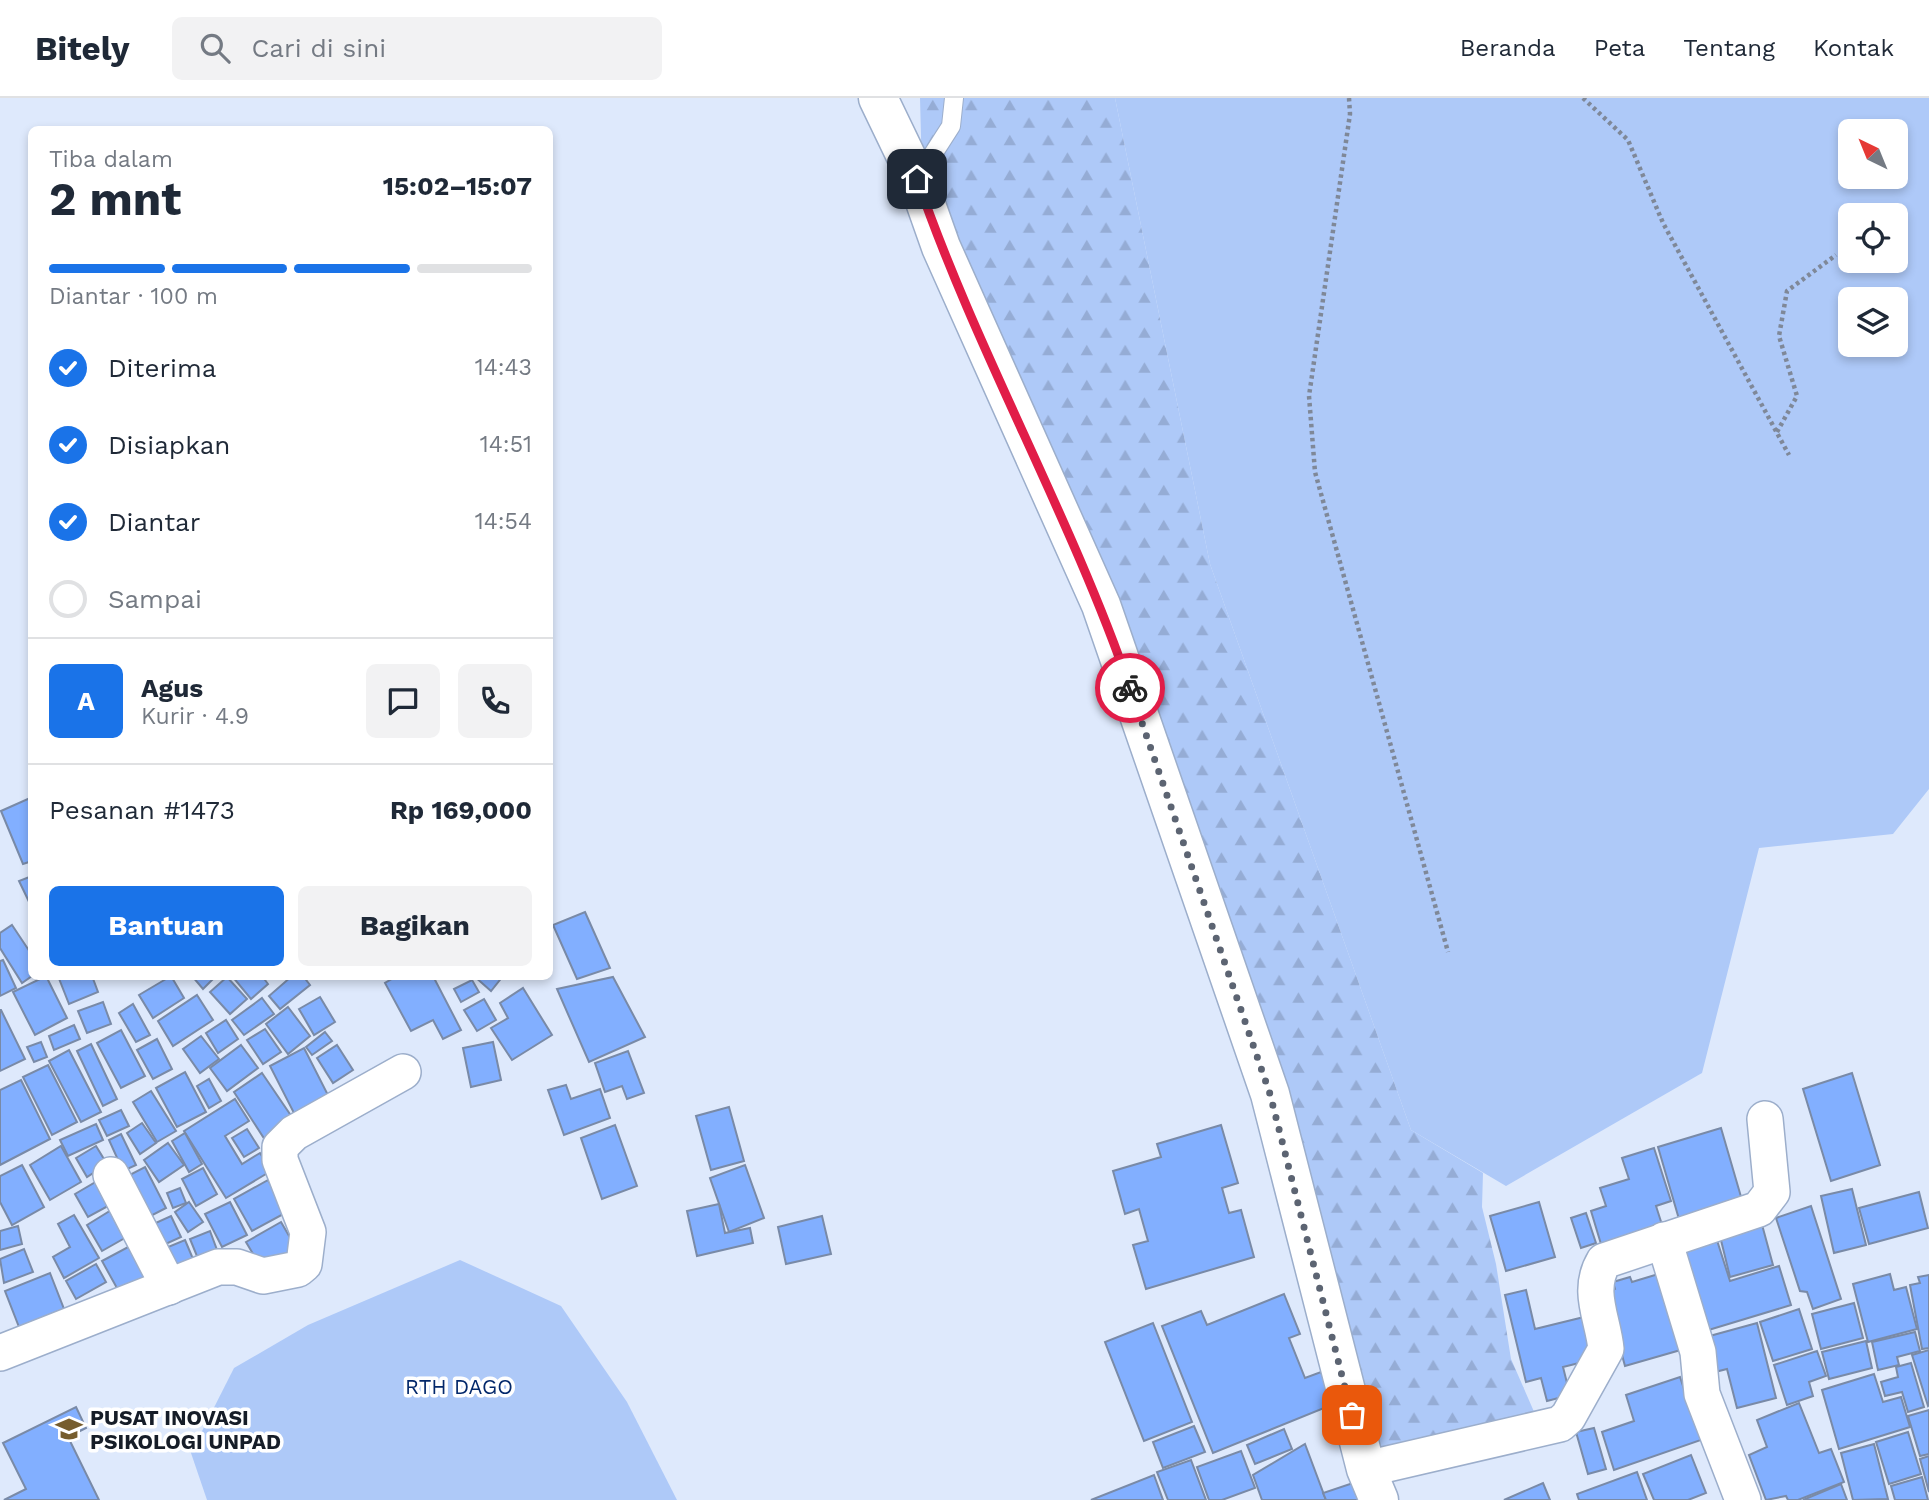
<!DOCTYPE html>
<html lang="id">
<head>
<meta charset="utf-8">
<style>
	:root { --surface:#fff; --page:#f2f2f3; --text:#1f2937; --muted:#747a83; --line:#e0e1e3; --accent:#1a73e8 }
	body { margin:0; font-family:"Work Sans",sans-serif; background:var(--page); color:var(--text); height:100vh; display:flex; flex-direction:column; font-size:26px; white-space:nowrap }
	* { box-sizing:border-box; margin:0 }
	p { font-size:23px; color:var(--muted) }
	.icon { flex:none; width:38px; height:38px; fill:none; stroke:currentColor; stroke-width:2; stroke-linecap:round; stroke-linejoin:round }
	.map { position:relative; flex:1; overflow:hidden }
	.drawer { position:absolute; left:28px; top:28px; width:525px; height:854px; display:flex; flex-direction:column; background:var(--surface); border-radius:10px; box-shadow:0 4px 10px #0003 }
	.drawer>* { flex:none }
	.needle { width:46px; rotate:317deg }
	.buttons { position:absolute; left:1838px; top:21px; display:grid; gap:14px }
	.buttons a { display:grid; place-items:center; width:70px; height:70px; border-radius:10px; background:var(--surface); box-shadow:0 4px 10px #0003; font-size:35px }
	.pin { position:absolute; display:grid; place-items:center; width:60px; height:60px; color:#fff; margin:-30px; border-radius:14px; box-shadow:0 4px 10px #0006 }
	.courier { position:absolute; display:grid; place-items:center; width:70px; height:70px; margin:-35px; border:5px solid #e11d48; border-radius:50%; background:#fff; color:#222; box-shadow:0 2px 9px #0007 }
	.overview em { font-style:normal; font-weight:700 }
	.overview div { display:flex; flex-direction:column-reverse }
	.overview { display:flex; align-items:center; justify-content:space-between; height:119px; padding:0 21px }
	h1 { font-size:46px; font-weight:700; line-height:52px }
	.bar { display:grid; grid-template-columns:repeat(4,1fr); gap:10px 7px; align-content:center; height:84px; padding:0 21px }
	.bar i { height:9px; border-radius:5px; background:var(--line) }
	.bar .current { background:var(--accent) }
	.bar p { grid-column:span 4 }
	.line { display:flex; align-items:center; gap:18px; padding:0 21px; border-top:2px solid var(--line) }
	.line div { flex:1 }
	.round { display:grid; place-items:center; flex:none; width:74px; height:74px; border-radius:10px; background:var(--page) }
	ol { padding:0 21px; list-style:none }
	li { display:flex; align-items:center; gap:21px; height:77px }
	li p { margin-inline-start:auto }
	li .icon { padding:7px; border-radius:50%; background:var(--accent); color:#fff; stroke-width:4 }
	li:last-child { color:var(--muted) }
	li i { width:38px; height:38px; border:4px solid var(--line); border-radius:50% }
	.action { display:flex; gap:14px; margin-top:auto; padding:14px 21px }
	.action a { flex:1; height:80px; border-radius:10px; background:var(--accent); color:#fff; font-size:28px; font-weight:700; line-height:80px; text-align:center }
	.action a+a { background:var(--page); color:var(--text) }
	header { display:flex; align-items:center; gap:42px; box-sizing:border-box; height:98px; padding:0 35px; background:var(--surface); border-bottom:2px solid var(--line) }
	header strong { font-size:33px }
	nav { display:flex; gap:38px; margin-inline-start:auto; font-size:24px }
	.search { width:490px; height:63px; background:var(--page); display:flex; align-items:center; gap:18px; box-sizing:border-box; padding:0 24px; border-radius:10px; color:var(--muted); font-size:26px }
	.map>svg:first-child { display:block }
</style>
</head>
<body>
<header>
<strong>Bitely</strong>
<div class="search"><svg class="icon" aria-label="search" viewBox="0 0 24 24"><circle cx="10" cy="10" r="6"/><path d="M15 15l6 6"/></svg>Cari di sini</div>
<nav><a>Beranda</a><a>Peta</a><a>Tentang</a><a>Kontak</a></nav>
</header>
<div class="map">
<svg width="1929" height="1402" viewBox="0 0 1929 1402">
	<defs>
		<pattern id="forest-firs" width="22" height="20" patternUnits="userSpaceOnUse" patternTransform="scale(1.75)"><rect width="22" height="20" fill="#aec9f8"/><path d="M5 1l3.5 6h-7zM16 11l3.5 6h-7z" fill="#95acd5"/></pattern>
	</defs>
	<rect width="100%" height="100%" fill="#dee9fc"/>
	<g fill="#aec9f8" fill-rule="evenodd">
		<path d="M 1115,0 L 1929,0 L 1929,691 L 1893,736 L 1759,750 L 1702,975 L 1506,1088 L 1411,1032 L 1210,466 ZM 1850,33 L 1895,33 L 1895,79 L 1850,79 ZM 1850,117 L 1895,117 L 1895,163 L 1850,163 ZM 1850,201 L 1895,201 L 1895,247 L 1850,247 Z"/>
		<polygon points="460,1162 561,1208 627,1304 677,1402 207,1402 191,1355 234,1270 308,1227"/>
	</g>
	<polygon fill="url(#forest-firs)" points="920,0 1115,0 1210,466 1411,1032 1483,1075 1482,1109 1496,1166 1511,1261 1542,1332 1366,1371 1264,992 922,78"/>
	<g fill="#82afff" stroke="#798aa7" stroke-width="2">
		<polygon points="30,700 32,763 23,766 1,713"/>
		<polygon points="32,778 32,810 19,783"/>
		<polygon points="585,814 610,870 577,881 553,827"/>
		<polygon points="12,827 32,857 32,878 22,885 0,850 0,835"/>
		<polygon points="3,862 16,890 0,898 0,863"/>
		<polygon points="46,878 67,920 35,937 13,894"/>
		<polygon points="58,878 92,878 98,894 69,906"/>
		<polygon points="171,878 184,900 153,920 139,897"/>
		<polygon points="192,878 216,878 203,891"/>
		<polygon points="232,878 262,878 268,886 251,901"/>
		<polygon points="292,878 303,878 310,887 280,911 269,898"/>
		<polygon points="397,878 433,878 461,932 443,941 433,922 411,933 385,885"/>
		<polygon points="474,878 503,878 491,893"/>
		<polygon points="227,879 247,901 230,916 210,894"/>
		<polygon points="613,879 645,939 589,964 557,891"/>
		<polygon points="472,882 479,894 461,904 454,891"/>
		<polygon points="523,890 552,937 512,962 491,930 508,920 500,905"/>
		<polygon points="197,897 213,922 173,948 158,923"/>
		<polygon points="320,899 335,924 314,937 299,911"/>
		<polygon points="262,900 274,916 244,937 232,922"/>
		<polygon points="484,901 496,922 477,933 464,912"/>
		<polygon points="103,904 111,926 87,935 78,913"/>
		<polygon points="133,906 150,937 136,944 119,915"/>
		<polygon points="288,909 310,938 288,956 266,926"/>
		<polygon points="1,912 25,961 0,973 0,912"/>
		<polygon points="226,922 238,941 218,955 206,935"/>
		<polygon points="74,927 80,941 54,952 49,938"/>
		<polygon points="265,931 281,954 263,966 247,942"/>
		<polygon points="121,932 145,978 121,990 97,945"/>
		<polygon points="325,934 332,943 312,957 306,949"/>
		<polygon points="201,938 219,961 200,975 183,951"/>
		<polygon points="157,941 172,971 153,981 137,952"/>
		<polygon points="41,944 47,959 34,964 27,949"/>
		<polygon points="493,944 501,982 471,989 463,950"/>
		<polygon points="91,946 117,1001 103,1008 77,953"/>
		<polygon points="241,947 258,970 227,993 210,970"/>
		<polygon points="337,947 353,972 333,985 317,960"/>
		<polygon points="304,950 331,1003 297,1021 270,968"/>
		<polygon points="69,952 101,1014 81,1024 49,963"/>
		<polygon points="628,953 644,995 627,1001 622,988 605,994 595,965"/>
		<polygon points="48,967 77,1024 52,1037 23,979"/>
		<polygon points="185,974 206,1014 177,1029 156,990"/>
		<polygon points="262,975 296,1025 267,1045 234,994"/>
		<polygon points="1852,975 1880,1067 1831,1083 1803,991"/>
		<polygon points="209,981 221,1003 209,1010 197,988"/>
		<polygon points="21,982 50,1041 0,1067 0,992"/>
		<polygon points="566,987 571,1001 600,991 610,1020 564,1037 548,992"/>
		<polygon points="151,993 176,1033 157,1044 133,1004"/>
		<polygon points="235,1001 249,1023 225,1038 242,1066 260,1055 271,1073 226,1100 184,1033"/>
		<polygon points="729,1009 744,1063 711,1072 696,1018"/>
		<polygon points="121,1012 129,1028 107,1038 99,1022"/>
		<polygon points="142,1025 156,1045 140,1056 127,1035"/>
		<polygon points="96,1026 103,1042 68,1058 60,1042"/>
		<polygon points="615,1027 637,1088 602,1101 581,1040"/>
		<polygon points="1221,1027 1238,1085 1222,1090 1229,1115 1241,1112 1254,1159 1146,1191 1133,1147 1148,1143 1139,1111 1125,1116 1113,1073 1161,1059 1157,1046"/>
		<polygon points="1721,1030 1744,1109 1681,1128 1658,1049"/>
		<polygon points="247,1031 259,1050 244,1059 232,1040"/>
		<polygon points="185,1035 202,1066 189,1074 172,1043"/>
		<polygon points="121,1036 136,1067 123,1073 109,1042"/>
		<polygon points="168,1045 184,1067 159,1084 144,1062"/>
		<polygon points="61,1048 81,1084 50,1102 30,1067"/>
		<polygon points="96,1048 107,1066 87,1079 76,1060"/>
		<polygon points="1654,1050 1671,1103 1656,1108 1665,1136 1604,1156 1591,1113 1606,1108 1600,1090 1629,1081 1622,1060"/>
		<polygon points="22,1067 44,1109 12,1127 0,1104 0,1078"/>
		<polygon points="745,1067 764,1120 729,1134 710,1080"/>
		<polygon points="145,1069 166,1110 139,1124 118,1083"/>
		<polygon points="203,1070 217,1096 196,1108 182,1081"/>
		<polygon points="106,1078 119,1102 88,1119 75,1096"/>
		<polygon points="268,1082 287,1114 252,1133 234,1101"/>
		<polygon points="180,1090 186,1105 173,1110 167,1095"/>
		<polygon points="1852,1091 1866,1147 1834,1155 1821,1098"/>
		<polygon points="1919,1094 1928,1130 1869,1146 1859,1110"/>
		<polygon points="189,1104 203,1124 188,1134 175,1114"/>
		<polygon points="230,1104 247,1137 222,1149 205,1116"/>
		<polygon points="1539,1104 1555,1159 1506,1173 1490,1118"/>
		<polygon points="719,1106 725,1135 750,1130 753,1145 697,1158 687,1113"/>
		<polygon points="1811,1108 1841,1201 1813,1211 1807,1194 1800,1193 1776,1120"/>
		<polygon points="113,1111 137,1133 102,1153 87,1127"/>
		<polygon points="1586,1115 1596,1145 1581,1150 1571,1120"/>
		<polygon points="74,1117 99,1160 64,1180 53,1159 70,1149 58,1126"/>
		<polygon points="171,1118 181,1139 159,1149 149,1128"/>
		<polygon points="822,1118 831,1156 786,1166 778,1129"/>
		<polygon points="1761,1123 1773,1167 1730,1179 1719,1134"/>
		<polygon points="281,1124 296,1150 262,1171 246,1144"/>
		<polygon points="18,1128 22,1146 0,1152 0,1133"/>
		<polygon points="210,1133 220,1160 201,1168 190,1141"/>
		<polygon points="1715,1136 1730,1183 1779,1168 1791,1207 1702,1234 1676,1149"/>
		<polygon points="143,1141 164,1179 123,1201 102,1163"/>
		<polygon points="185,1142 196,1168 167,1181 156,1154"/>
		<polygon points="24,1151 33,1174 4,1185 0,1161"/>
		<polygon points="96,1166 106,1184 76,1201 66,1183"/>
		<polygon points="1665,1174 1691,1249 1625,1268 1605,1195 1615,1191 1613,1184 1630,1179 1632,1184"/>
		<polygon points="50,1175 64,1211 19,1229 5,1193"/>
		<polygon points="1890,1176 1894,1192 1906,1189 1917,1231 1868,1244 1853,1186"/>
		<polygon points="1929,1177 1929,1250 1922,1251 1910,1187 1920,1185 1918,1179"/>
		<polygon points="1526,1192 1535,1231 1584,1219 1595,1261 1563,1269 1570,1297 1547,1303 1541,1280 1526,1284 1505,1197"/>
		<polygon points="1284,1196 1300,1236 1289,1240 1305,1280 1321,1274 1334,1306 1213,1355 1162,1228 1201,1213 1207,1227"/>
		<polygon points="1854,1205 1863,1240 1821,1251 1812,1216"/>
		<polygon points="1799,1211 1812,1251 1773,1263 1760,1224"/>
		<polygon points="1153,1225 1192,1324 1144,1343 1105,1244"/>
		<polygon points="1757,1225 1776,1300 1737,1310 1727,1271 1715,1274 1706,1239"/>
		<polygon points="1915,1234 1920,1253 1897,1259 1899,1267 1878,1272 1872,1244"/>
		<polygon points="1866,1243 1872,1270 1829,1281 1822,1254"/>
		<polygon points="1929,1252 1929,1307 1928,1308 1912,1257"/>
		<polygon points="1817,1253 1826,1278 1809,1284 1813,1298 1787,1307 1774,1267"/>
		<polygon points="1911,1265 1924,1309 1908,1314 1902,1294 1885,1298 1881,1284 1898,1279 1896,1269"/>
		<polygon points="1874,1276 1883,1304 1901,1299 1910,1329 1839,1351 1822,1292"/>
		<polygon points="1680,1279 1701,1342 1614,1372 1602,1334 1634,1323 1626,1297"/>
		<polygon points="1799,1305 1819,1355 1831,1351 1844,1384 1798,1402 1788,1402 1786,1398 1766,1402 1749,1357 1767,1349 1757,1322"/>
		<polygon points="76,1309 86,1330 68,1339 99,1402 4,1402 26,1391 3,1345"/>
		<polygon points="1929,1312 1929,1356 1920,1358 1908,1318"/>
		<polygon points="1194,1328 1205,1354 1163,1370 1153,1344"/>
		<polygon points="1594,1330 1606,1371 1588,1376 1576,1334"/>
		<polygon points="1284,1331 1292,1351 1255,1366 1247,1347"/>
		<polygon points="1908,1334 1921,1376 1889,1386 1876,1344"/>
		<polygon points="1305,1346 1326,1402 1262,1402 1253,1377"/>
		<polygon points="1874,1346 1888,1401 1853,1402 1841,1355"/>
		<polygon points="1241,1353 1255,1390 1222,1402 1209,1402 1197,1369"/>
		<polygon points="1691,1357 1706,1395 1688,1402 1654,1402 1643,1376"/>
		<polygon points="1929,1358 1929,1394 1920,1361"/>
		<polygon points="1191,1362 1206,1402 1168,1402 1157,1374"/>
		<polygon points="1637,1374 1647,1402 1579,1402 1577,1396"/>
		<polygon points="1154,1377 1163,1402 1091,1402"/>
		<polygon points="1922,1379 1928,1402 1895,1402 1891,1388"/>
		<polygon points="1353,1385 1359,1402 1326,1402 1323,1395"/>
		<polygon points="1543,1385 1550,1402 1504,1402"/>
		<polygon points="1841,1386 1847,1402 1803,1402"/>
	</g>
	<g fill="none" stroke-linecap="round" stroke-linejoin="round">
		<g stroke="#9caecb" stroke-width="20">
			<polyline id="service" points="917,81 951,28 954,0"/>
		</g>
		<g stroke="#9caecb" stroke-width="38">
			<g id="minor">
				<polyline points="111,1077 169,1189"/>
				<polyline points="1664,1142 1698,1254 1702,1296 1743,1402"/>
				<polyline points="0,1255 218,1169 237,1169 263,1178 298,1171 304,1166 308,1134 280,1062 280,1049 294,1035 403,974"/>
				<path d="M 1366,1371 L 1560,1326 L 1568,1319 L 1606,1251 C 1603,1220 1586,1193 1604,1163 L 1759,1111 L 1772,1094 L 1765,1021"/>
			</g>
		</g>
		<g stroke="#9caecb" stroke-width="41">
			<polyline id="tertiary" points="878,0 917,81 941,149 1101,507 1270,996 1366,1371 1379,1402"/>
		</g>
		<g stroke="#7f8898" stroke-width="4.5" stroke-dasharray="3.5 3.5" stroke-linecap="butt">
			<polyline points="1349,0 1350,16 1309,298 1315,374 1448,854"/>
			<polyline points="1583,0 1628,42 1663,125 1789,357"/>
			<polyline points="1777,334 1797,298 1779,238 1787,193 1836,157"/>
		</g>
		<use href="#service" stroke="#fff" stroke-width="18"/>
		<use href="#minor" stroke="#fff" stroke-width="35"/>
		<use href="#tertiary" stroke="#fff" stroke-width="38"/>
	</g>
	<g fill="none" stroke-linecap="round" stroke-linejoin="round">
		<polyline stroke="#5c6472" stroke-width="7" stroke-dasharray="0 12.6" points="1130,590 1270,996 1352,1317"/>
		<path stroke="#e11d48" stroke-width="9" d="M 917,81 C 977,255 1070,416 1130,590"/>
	</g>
	<defs>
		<g id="university-bare" transform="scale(2.1)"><path d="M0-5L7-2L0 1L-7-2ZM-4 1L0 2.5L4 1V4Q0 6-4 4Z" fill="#765d2e" stroke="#fff" stroke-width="2.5" paint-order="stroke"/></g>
	</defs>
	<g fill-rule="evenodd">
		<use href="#university-bare" x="69" y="1331"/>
	</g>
	<g text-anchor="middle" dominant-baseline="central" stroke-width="7" stroke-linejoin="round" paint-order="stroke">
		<g font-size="21" fill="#03286b" stroke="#fff">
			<text x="459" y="1288">RTH DAGO</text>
		</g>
		<g font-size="21" font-weight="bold" fill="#161d28" stroke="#fff" text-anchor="start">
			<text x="90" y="1319">PUSAT INOVASI<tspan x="90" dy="24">PSIKOLOGI UNPAD</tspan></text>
		</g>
	</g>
</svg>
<div class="buttons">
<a><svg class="needle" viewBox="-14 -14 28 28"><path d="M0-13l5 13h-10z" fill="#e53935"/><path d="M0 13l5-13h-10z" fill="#747a83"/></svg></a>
<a><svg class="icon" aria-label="locate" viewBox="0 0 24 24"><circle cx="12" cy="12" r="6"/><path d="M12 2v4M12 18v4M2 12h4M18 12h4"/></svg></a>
<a><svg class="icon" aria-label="layers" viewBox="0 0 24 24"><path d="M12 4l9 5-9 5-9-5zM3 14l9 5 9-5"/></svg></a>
</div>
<div class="pin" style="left:1352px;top:1317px;background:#ea580c"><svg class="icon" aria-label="bag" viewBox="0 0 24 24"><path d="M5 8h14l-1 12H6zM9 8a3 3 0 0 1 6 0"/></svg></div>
<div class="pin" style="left:917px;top:81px;background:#1f2937"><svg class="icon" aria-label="home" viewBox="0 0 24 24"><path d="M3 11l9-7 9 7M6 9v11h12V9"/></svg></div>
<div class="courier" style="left:1130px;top:590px"><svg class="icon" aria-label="bike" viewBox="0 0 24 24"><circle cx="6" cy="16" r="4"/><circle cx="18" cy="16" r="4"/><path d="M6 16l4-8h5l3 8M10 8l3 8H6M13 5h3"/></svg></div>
<section class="drawer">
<div class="overview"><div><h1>2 mnt</h1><p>Tiba dalam</p></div><em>15:02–15:07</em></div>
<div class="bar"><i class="current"></i><i class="current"></i><i class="current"></i><i></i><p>Diantar · 100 m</p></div>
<ol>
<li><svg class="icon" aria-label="check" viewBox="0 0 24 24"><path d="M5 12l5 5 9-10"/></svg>Diterima<p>14:43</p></li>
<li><svg class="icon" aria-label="check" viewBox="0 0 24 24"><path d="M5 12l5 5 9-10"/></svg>Disiapkan<p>14:51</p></li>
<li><svg class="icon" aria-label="check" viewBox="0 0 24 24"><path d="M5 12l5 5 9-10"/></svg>Diantar<p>14:54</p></li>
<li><i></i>Sampai</li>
</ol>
<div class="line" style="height:126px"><b class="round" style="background:var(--accent);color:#fff">A</b><div><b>Agus</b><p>Kurir · 4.9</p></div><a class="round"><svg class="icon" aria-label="chat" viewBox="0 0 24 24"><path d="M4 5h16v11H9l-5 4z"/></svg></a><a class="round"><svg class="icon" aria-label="phone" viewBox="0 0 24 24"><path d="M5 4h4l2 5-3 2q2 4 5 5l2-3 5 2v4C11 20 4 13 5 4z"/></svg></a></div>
<div class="line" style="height:91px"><div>Pesanan #1473</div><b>Rp 169,000</b></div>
<div class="action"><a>Bantuan</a><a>Bagikan</a></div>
</section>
</div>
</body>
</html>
